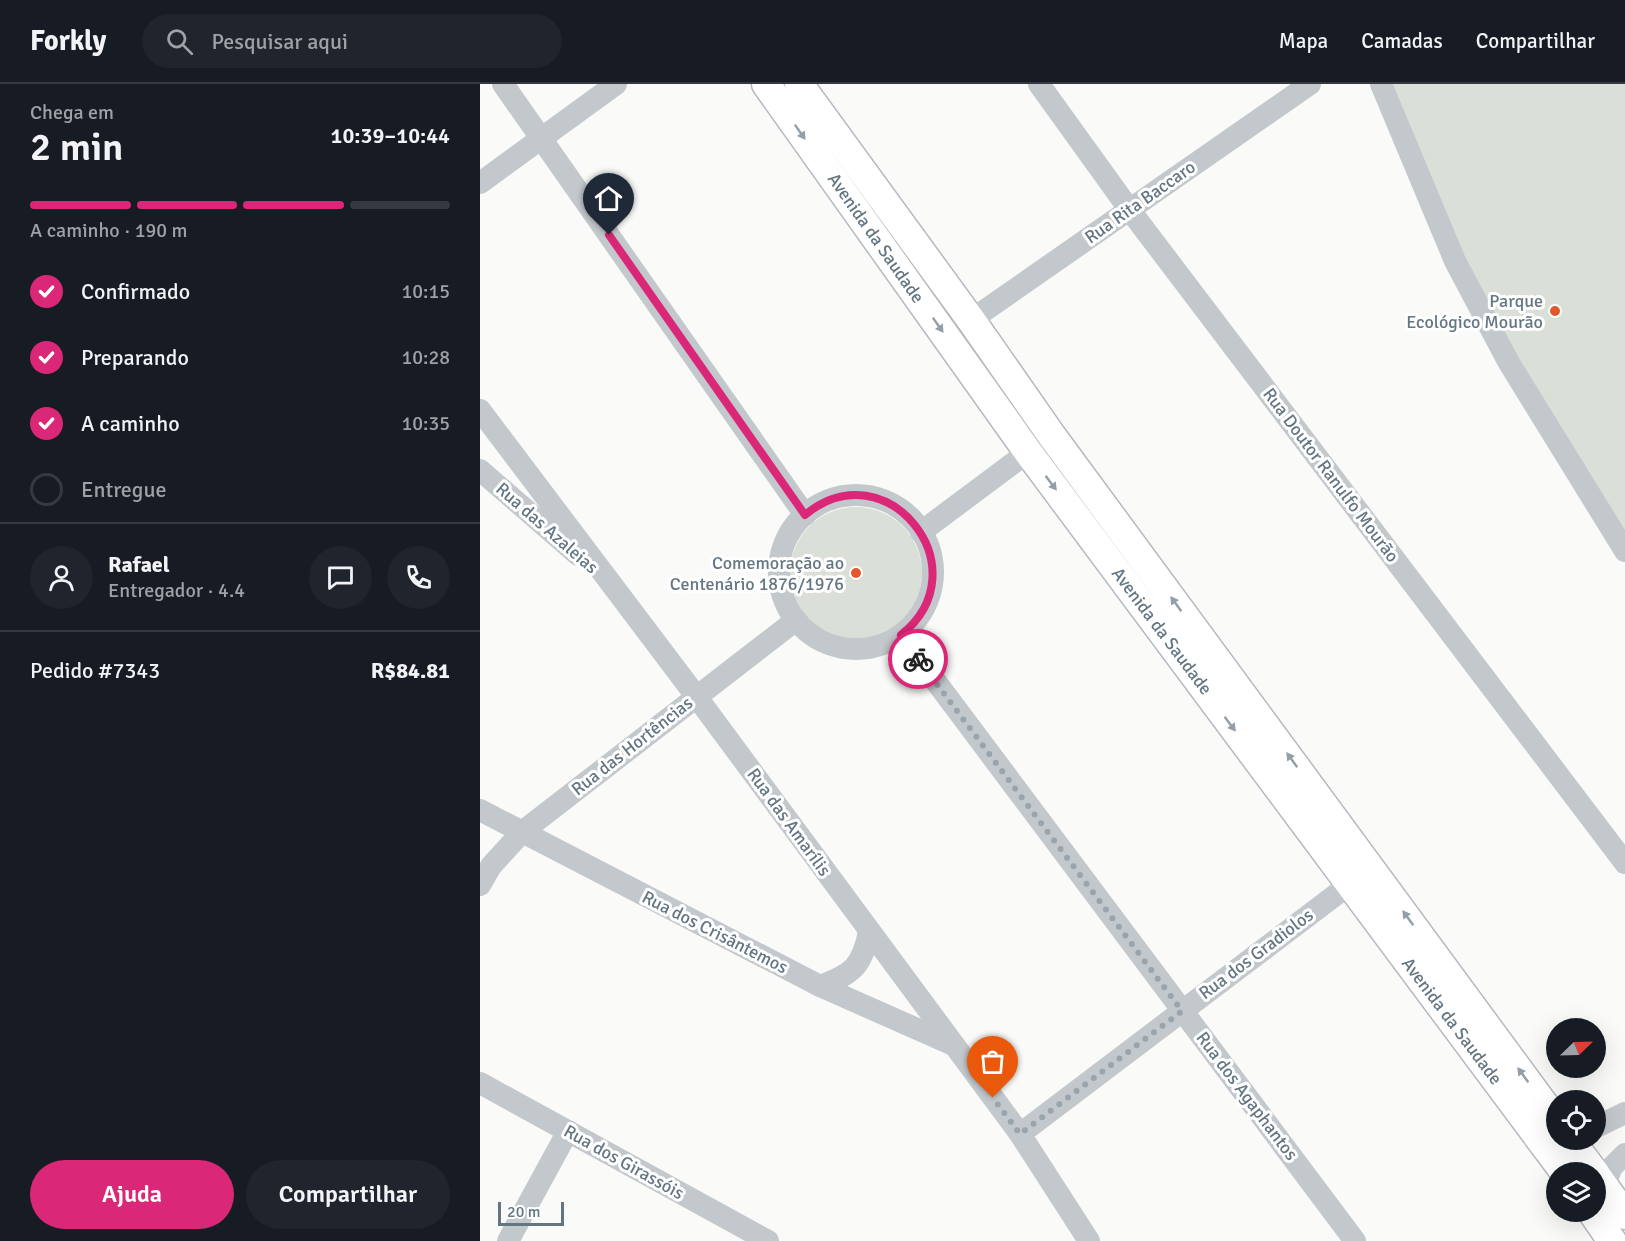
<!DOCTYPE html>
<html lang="pt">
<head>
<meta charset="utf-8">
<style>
	:root { --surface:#171b24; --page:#20242c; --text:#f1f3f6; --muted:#9ea1a6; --line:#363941; --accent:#db2777 }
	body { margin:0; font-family:Signika,sans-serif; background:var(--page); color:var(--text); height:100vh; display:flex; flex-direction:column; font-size:22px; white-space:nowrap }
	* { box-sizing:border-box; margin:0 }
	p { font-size:20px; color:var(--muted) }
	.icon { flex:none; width:33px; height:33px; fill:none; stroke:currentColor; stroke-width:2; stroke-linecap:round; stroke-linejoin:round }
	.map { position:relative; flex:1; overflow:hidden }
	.details { display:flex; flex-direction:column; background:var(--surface); width:480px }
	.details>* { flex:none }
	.needle { width:39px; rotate:67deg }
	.buttons { position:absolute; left:1066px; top:934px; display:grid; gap:12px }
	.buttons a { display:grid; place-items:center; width:60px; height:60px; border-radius:50%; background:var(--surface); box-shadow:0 6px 24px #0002; font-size:30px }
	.scale { position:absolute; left:18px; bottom:15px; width:66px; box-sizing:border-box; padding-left:6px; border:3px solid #657683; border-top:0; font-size:16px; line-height:21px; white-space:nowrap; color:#657683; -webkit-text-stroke:4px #fff; paint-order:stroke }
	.pin { position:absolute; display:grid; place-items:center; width:51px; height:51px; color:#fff; margin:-62px -26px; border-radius:50% 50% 50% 0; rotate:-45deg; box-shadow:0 0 6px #0007 }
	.pin .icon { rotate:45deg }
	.courier { position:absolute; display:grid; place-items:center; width:60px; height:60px; margin:-30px; border:4px solid #db2777; border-radius:50%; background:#fff; color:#222; box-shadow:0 2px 8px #0007 }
	.overview em { font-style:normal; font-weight:600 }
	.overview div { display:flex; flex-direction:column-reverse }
	.overview { display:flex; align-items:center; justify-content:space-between; height:102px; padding:0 30px }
	h1 { font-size:39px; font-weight:600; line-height:45px }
	.bar { display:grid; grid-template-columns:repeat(4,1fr); gap:9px 6px; align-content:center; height:72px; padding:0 30px }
	.bar i { height:8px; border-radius:4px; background:var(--line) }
	.bar .selected { background:var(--accent) }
	.bar p { grid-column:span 4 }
	.line { display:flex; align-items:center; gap:15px; padding:0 30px; border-top:2px solid var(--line) }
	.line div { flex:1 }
	.round { display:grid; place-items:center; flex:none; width:63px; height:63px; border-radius:32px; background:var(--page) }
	ol { padding:0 30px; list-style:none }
	li { display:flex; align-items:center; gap:18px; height:66px }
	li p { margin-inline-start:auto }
	li .icon { padding:6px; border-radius:50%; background:var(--accent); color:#fff; stroke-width:4 }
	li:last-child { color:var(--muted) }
	li i { width:33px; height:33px; border:3px solid var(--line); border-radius:50% }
	.primary-button { display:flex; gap:12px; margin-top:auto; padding:12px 30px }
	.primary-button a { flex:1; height:69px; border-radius:36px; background:var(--accent); color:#fff; font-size:24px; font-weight:600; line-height:69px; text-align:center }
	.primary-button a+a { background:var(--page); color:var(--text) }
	header { display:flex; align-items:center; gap:36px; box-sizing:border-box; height:84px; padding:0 30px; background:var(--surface); border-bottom:2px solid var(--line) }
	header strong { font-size:28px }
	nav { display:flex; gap:33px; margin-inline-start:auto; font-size:21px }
	.search { width:420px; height:54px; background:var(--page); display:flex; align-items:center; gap:15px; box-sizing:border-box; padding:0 21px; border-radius:33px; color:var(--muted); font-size:22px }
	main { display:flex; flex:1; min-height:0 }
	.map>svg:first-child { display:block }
</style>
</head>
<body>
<header>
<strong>Forkly</strong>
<div class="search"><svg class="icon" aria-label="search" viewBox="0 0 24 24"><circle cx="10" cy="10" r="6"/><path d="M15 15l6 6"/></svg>Pesquisar aqui</div>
<nav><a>Mapa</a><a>Camadas</a><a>Compartilhar</a></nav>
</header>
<main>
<section class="details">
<div class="overview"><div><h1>2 min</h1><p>Chega em</p></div><em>10:39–10:44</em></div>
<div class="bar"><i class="selected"></i><i class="selected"></i><i class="selected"></i><i></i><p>A caminho · 190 m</p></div>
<ol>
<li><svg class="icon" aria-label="check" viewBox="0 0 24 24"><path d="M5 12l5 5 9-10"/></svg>Confirmado<p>10:15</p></li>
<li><svg class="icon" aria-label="check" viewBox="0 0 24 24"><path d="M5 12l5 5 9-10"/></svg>Preparando<p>10:28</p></li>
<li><svg class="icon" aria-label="check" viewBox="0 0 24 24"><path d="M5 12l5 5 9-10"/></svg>A caminho<p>10:35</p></li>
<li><i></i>Entregue</li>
</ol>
<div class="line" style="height:108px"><a class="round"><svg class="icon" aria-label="person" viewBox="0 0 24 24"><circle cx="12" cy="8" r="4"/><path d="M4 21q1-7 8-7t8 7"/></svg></a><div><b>Rafael</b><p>Entregador · 4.4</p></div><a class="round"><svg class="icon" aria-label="chat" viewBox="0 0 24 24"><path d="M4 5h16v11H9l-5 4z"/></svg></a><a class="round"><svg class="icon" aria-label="phone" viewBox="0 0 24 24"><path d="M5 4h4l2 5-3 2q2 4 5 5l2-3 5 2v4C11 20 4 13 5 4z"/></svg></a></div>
<div class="line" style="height:78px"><div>Pedido #7343</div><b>R$84.81</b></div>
<div class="primary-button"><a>Ajuda</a><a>Compartilhar</a></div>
</section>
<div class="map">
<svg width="1145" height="1157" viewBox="0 0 1145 1157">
	<rect width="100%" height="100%" fill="#fafaf8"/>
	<g fill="#dadfd7">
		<polygon points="902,0 1145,0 1145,455 1030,277"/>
		<circle cx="376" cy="489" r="66"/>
	</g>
	<circle fill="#aab3b9" stroke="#dcdcda" stroke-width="1.5" cx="376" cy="490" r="7"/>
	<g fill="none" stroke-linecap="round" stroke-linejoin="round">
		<g stroke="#b5babe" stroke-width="31">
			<g id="major">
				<polyline points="286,0 548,368 1085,1089"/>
				<polyline points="319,0 491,236 572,352 1077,1038"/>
				<polyline points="1090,1056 1115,1089"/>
				<polyline points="1116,1091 1145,1131"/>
				<polyline points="1112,1128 1132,1157"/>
			</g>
		</g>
		<g stroke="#c3c8cc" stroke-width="22">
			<polyline points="23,0 325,431"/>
			<polyline points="559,0 649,125 1145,779"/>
			<polyline points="901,0 975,177 1029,279 1145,467"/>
			<polyline points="0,99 136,0"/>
			<polyline points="491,236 830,0"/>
			<polyline points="0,326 216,612 540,1050 609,1157"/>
			<polyline points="0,386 98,471"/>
			<circle cx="376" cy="488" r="77"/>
			<polyline points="441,448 548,368"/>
			<polyline points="421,551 875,1157"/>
			<polyline points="0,726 340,902 471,960"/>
			<polyline points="0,801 11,782 42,748 316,536"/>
			<path d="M 340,902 C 372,890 382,883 389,848"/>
			<polyline points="0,999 288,1157"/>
			<polyline points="1116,1043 1145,1029"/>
			<polyline points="540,1050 870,800"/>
			<polyline points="1124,1102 1132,1083 1145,1070"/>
			<polyline points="28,1157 88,1047"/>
		</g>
		<use href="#major" stroke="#fff" stroke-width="28"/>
	</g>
	<defs><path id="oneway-solid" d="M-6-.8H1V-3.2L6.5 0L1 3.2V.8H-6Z" transform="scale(1.5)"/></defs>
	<g fill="#939fa8">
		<use href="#oneway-solid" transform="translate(320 48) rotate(55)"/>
		<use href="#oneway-solid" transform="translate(458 241) rotate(55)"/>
		<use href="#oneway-solid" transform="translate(571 399) rotate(53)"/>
		<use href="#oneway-solid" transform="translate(696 520) rotate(-126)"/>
		<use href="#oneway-solid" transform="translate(750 640) rotate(53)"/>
		<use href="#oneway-solid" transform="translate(812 676) rotate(-126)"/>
		<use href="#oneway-solid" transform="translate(928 834) rotate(-126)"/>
		<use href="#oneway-solid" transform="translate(1043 991) rotate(-126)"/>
	</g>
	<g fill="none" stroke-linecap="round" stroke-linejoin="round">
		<polyline stroke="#99a4ac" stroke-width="6" stroke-dasharray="0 10.8" points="438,575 702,927 540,1050 513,1014"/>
		<path stroke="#db2777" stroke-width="8" d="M 129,151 L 325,431 C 406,363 504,485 421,551 L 438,575"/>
	</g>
	<g fill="#e4572e" stroke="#fff" stroke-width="2">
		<circle cx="1075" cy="227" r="6"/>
		<circle cx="376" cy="489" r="6"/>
	</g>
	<g text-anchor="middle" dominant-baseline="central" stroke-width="6" stroke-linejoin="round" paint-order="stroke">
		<g font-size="18" fill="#657683" stroke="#fff">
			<text transform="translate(660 118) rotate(-35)">Rua Rita Baccaro</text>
			<text transform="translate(396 154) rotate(55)">Avenida da Saudade</text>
			<text transform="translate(851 391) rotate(53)">Rua Doutor Ranulfo Mourão</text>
			<text transform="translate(67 444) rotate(41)">Rua das Azaleias</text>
			<text transform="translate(682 547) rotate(53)">Avenida da Saudade</text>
			<text transform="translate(152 662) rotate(-38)">Rua das Hortências</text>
			<text transform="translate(309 738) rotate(54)">Rua das Amarílis</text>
			<text transform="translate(235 848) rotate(27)">Rua dos Crisântemos</text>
			<text transform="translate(776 870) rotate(-37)">Rua dos Gradiolos</text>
			<text transform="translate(972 937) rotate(53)">Avenida da Saudade</text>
			<text transform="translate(767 1012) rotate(53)">Rua dos Agaphantos</text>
			<text transform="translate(144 1078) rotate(29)">Rua dos Girassóis</text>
		</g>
		<g font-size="18" fill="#657683" stroke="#fff" text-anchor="end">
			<text x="1063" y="217">Parque<tspan x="1063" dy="21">Ecológico Mourão</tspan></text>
			<text x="364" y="479">Comemoração ao<tspan x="364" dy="21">Centenário 1876/1976</tspan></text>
		</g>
	</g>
</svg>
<div class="buttons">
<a><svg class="needle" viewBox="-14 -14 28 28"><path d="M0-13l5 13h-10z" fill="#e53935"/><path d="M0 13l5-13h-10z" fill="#9ea1a6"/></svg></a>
<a><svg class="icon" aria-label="locate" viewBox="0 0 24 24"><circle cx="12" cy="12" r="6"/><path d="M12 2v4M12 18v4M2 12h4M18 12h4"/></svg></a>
<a><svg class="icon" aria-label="layers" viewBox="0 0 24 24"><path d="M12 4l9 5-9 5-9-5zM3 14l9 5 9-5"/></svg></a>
</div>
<div class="scale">20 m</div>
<div class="pin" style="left:513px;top:1014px;background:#ea580c"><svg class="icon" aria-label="bag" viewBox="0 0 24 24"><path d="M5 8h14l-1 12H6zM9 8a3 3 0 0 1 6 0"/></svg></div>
<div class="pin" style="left:129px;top:151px;background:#1f2937"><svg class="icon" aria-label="home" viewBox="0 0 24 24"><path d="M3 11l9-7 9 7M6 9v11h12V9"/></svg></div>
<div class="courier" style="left:438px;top:575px"><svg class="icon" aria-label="bike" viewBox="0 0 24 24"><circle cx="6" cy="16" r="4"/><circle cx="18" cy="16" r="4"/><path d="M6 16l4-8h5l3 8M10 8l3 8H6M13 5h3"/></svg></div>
</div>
</main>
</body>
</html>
